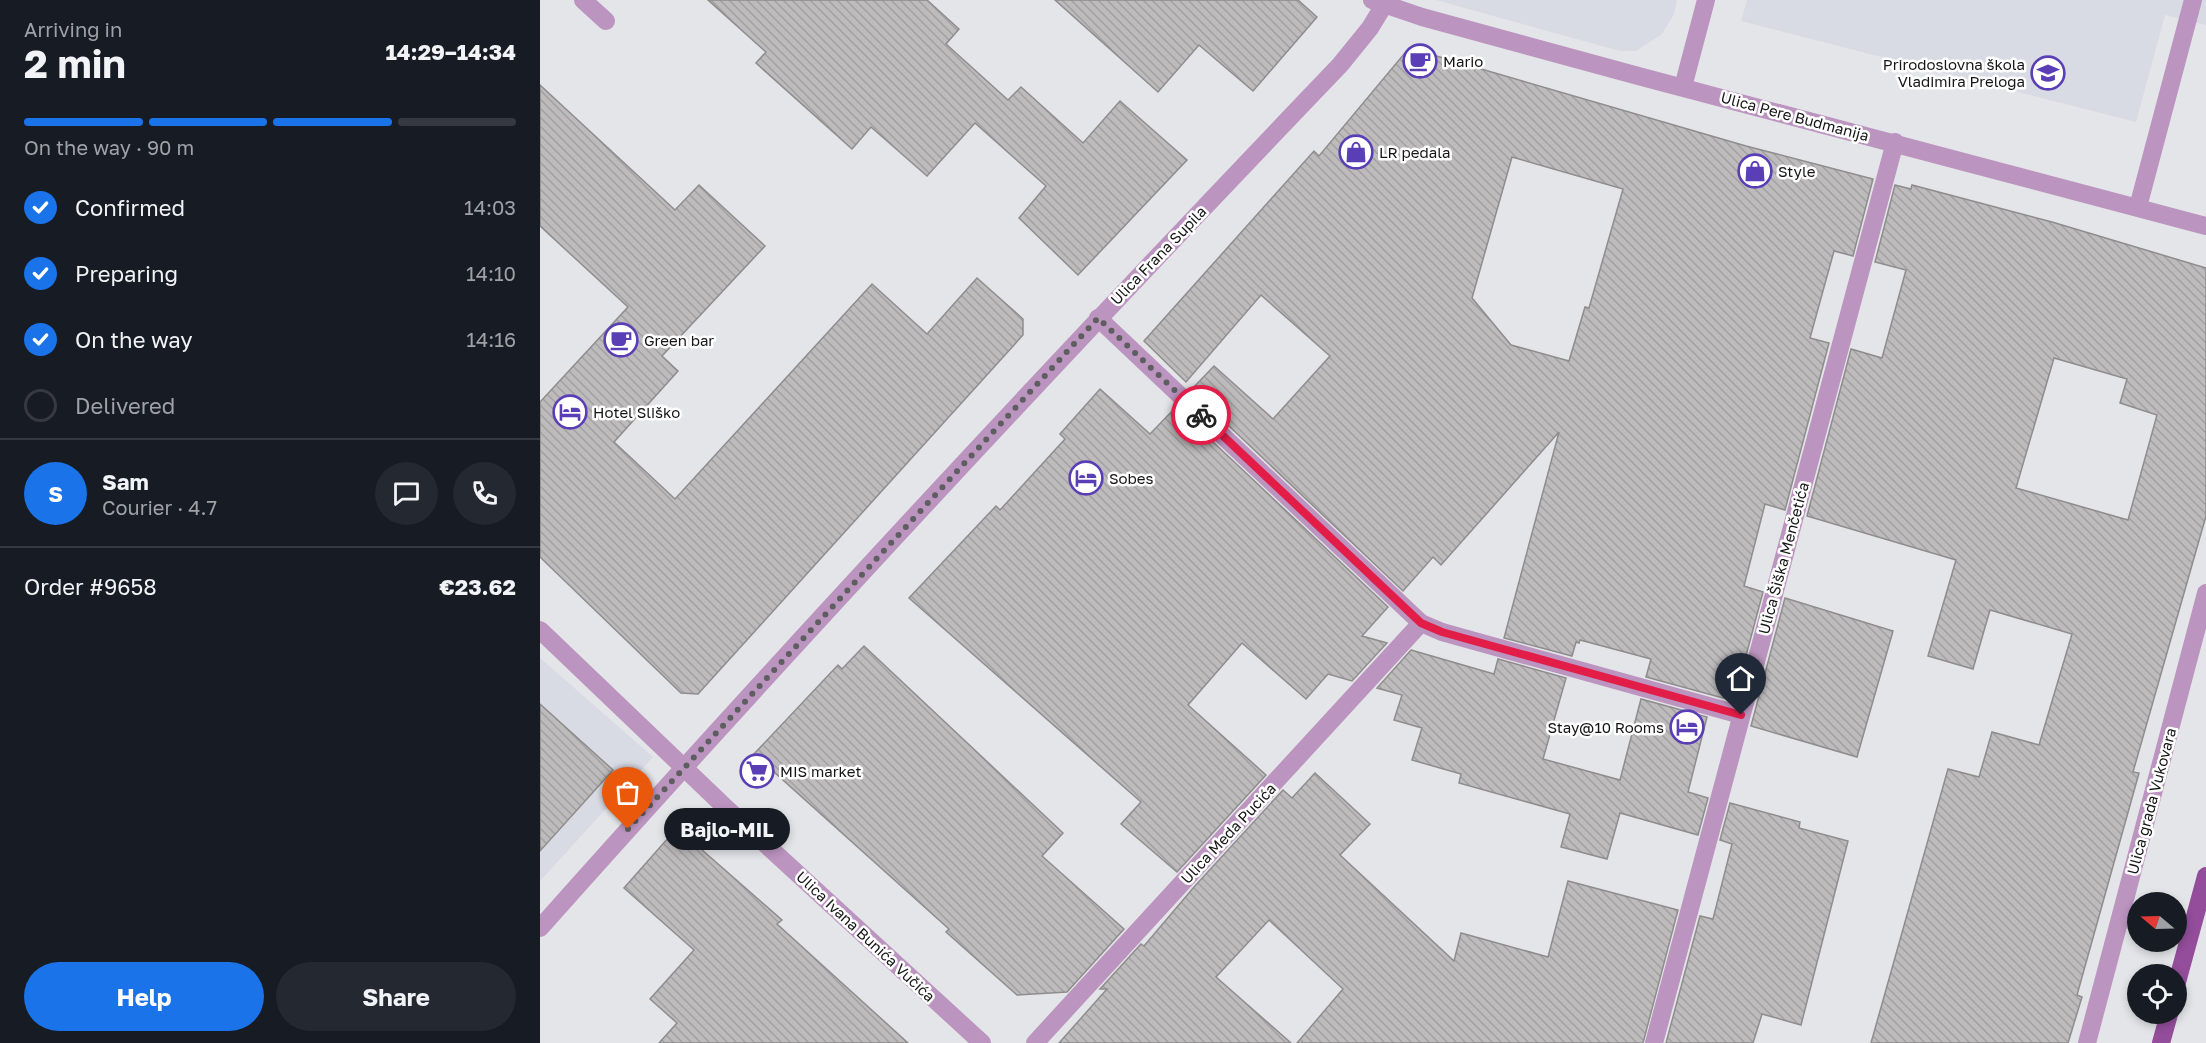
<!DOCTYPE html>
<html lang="en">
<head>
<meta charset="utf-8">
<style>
	:root { --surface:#171b24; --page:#242831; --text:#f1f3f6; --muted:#9ea1a6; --line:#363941; --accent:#1a73e8 }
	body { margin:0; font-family:"Golos Text",sans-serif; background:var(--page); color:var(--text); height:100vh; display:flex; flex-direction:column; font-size:22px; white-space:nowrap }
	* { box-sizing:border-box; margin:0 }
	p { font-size:20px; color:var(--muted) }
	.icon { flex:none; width:33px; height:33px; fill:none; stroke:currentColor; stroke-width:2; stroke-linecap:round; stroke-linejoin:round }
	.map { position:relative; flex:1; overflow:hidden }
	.panel { display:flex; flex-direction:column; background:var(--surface); width:540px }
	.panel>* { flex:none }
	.needle { width:39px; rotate:289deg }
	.controls { position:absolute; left:1587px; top:892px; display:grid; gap:12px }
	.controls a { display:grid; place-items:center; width:60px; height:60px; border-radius:50%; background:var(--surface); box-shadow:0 3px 9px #0003; font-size:30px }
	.pin { position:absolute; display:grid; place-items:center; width:51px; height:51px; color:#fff; margin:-62px -26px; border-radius:50% 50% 50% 0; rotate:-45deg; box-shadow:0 0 6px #0007 }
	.pin .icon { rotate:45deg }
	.courier { position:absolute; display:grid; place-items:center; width:60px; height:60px; margin:-30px; border:4px solid #e11d48; border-radius:50%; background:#fff; color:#222; box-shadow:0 2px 8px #0007 }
	.bubble { position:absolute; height:42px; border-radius:21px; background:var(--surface); box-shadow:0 3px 9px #0003; font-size:20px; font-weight:700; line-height:42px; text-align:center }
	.overview em { font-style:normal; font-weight:700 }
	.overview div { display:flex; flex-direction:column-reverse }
	.overview { display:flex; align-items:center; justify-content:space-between; height:102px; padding:0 24px }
	h1 { font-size:39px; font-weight:700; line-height:45px }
	.bar { display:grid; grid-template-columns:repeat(4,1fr); gap:9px 6px; align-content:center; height:72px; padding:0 24px }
	.bar i { height:8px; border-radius:4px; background:var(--line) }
	.bar .active { background:var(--accent) }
	.bar p { grid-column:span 4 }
	.line { display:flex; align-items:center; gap:15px; padding:0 24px; border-top:2px solid var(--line) }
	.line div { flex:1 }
	.round { display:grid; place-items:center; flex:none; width:63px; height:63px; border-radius:32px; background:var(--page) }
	ol { padding:0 24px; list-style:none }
	li { display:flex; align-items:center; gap:18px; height:66px }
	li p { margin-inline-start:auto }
	li .icon { padding:6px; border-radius:50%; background:var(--accent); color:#fff; stroke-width:4 }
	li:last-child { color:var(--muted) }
	li i { width:33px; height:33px; border:3px solid var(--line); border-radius:50% }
	.button { display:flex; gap:12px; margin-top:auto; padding:12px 24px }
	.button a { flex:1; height:69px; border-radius:36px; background:var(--accent); color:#fff; font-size:24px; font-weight:700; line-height:69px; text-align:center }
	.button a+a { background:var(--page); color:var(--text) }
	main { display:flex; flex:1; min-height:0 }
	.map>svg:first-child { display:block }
</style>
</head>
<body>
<main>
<section class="panel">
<div class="overview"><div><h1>2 min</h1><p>Arriving in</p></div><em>14:29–14:34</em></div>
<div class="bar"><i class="active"></i><i class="active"></i><i class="active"></i><i></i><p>On the way · 90 m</p></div>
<ol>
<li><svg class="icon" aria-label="check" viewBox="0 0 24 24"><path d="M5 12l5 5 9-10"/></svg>Confirmed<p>14:03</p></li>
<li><svg class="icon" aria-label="check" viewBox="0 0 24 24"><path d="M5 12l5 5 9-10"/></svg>Preparing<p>14:10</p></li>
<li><svg class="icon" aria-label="check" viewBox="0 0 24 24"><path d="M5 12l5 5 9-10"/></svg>On the way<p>14:16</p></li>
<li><i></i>Delivered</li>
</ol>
<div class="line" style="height:108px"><b class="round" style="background:var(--accent);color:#fff">S</b><div><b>Sam</b><p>Courier · 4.7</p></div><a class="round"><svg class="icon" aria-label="chat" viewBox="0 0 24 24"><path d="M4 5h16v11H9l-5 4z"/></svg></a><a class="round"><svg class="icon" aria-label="phone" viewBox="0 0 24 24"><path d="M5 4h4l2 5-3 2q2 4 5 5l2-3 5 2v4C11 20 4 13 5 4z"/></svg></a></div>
<div class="line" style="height:78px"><div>Order #9658</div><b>€23.62</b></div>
<div class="button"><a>Help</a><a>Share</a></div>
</section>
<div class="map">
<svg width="1666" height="1043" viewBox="0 0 1666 1043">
	<defs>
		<pattern id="building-back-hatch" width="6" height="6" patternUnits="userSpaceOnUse" patternTransform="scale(1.5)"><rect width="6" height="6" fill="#bebbbc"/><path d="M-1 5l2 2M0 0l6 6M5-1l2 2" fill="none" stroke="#a3a0a1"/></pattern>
	</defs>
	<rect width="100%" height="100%" fill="#e4e5e8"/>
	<g fill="#d8dae4">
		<polygon points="896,0 1137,0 1134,14 1122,34 1096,51 1080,51"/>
		<polygon points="1207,0 1666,0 1666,25 1625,15 1596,122 1201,21"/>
		<polygon points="0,658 113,757 0,881"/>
	</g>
	<g fill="url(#building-back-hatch)" stroke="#8f8c8d" stroke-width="1.5" fill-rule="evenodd">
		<polygon points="168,0 387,0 419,29 406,44 468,100 481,87 543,143 580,101 647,160 538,275 479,218 506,186 435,123 387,176 331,127 312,149 216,63 226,52"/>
		<polygon points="515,0 758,0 777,17 713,91 659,45 618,92"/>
		<path d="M 869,48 L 1206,146 L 1333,179 L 1313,256 L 1294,251 L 1270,338 L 1289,343 L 1245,510 L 1225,504 L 1204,586 L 1223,592 L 1194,701 L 1106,677 L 1111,659 L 1040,640 L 1039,643 L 1036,642 L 1032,656 L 964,638 L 1019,432 L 901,565 L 893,557 L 863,591 L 651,390 L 674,366 L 733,419 L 790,356 L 721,295 L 646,382 L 604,341 L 774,151 L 779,156 ZM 972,157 L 1083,189 L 1049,308 L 1045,307 L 1029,361 L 971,345 L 932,298 Z"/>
		<polygon points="0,85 135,210 159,185 225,246 122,356 138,371 74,442 135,499 332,284 387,334 437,278 483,319 483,335 158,694 141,693 0,557 0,402 88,307 0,226"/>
		<path d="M 1355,185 L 1371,189 L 1372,185 L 1512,222 L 1666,268 L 1666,516 L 1593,772 L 1599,773 L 1537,995 L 1542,997 L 1528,1043 L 1331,1043 L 1408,769 L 1439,777 L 1452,732 L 1499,745 L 1532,634 L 1450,610 L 1433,669 L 1388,656 L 1416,560 L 1267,516 L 1311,349 L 1342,358 L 1366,270 L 1335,262 ZM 1514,358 L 1587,379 L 1580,403 L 1617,415 L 1588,520 L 1476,488 Z"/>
		<polygon points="560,389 610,434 636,407 848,607 822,636 847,643 812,681 788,674 766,699 702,643 648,705 726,775 637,872 581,824 601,802 369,598 456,506 460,510 525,439 520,434"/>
		<polygon points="1245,598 1353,631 1317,757 1211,726"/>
		<polygon points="324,646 523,833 502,856 584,929 527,992 477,995 406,932 409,929 214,754 298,665 302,669"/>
		<polygon points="871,650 954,674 958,659 1026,678 1003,759 1080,780 1101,699 1167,717 1148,792 1168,798 1158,835 1080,813 1067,859 1021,847 1030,814 919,783 921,774 872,760 882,728 854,720 862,695 837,688"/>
		<polygon points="0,704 73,770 0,851"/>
		<polygon points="775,773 830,824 800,855 914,961 921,933 1008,957 1028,881 1138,910 1103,1043 757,1043 803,989 729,920 676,977 751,1043 519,1043 567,989 560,989 601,944 604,946 654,887 743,790 752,798"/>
		<polygon points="1190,803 1260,822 1259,828 1308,841 1261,1025 1222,1014 1213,1043 1126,1043 1160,916 1173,919 1192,844 1180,840"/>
		<polygon points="137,828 242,920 237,924 368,1043 119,1043 137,1023 110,999 154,950 84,888"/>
	</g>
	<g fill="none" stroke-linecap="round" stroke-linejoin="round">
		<g stroke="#bb94bf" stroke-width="18">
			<polyline points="43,0 66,21"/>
			<polyline points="832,0 882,17 1102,77 1666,226"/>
			<polyline points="1143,87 1166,0"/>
			<polyline points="1598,207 1653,0"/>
			<polyline points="558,318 881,623 902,632 1201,715"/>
			<polyline points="0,630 185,807 442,1043"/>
			<path d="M 0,928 C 261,635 529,348 800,65 L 830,28 L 844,5"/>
			<polyline points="495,1043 881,623"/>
			<polyline points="1114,1043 1355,142"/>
			<polyline points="1547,1043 1666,593"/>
		</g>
		<g stroke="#934d9b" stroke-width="18">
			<polyline points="1636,986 1666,876"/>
			<polyline points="1621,1043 1629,1014"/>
		</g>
	</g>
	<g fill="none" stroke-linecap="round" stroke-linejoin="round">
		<polyline stroke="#5e5e60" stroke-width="6" stroke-dasharray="0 10.8" points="88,829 558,318 661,415"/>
		<polyline stroke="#e11d48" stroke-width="8" points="661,415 881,623 902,632 1201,715"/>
	</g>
	<defs>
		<g id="cafe-ring" transform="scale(1.725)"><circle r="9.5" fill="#fff" stroke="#5a3eb6" stroke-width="1.5"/><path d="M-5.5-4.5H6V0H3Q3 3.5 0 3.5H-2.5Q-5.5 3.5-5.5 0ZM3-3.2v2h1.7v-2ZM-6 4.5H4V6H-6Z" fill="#5a3eb6"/></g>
		<g id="school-ring" transform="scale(1.725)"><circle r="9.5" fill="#fff" stroke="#5a3eb6" stroke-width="1.5"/><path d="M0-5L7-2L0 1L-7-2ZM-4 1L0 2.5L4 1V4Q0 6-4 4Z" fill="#5a3eb6"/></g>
		<g id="shop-ring" transform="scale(1.725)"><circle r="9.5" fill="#fff" stroke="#5a3eb6" stroke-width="1.5"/><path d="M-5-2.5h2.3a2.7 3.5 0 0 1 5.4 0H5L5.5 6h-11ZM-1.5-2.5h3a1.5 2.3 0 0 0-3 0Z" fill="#5a3eb6"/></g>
		<g id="hotel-ring" transform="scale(1.725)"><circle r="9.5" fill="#fff" stroke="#5a3eb6" stroke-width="1.5"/><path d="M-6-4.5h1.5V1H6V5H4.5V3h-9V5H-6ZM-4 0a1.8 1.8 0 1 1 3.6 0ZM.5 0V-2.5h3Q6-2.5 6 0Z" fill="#5a3eb6"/></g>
		<g id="supermarket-ring" transform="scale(1.725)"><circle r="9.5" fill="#fff" stroke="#5a3eb6" stroke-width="1.5"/><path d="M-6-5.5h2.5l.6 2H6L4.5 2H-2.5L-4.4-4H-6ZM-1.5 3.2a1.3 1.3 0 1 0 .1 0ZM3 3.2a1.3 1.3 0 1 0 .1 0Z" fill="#5a3eb6"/></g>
	</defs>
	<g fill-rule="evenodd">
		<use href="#cafe-ring" x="880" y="61"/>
		<use href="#school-ring" x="1508" y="73"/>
		<use href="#shop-ring" x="816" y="152"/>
		<use href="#shop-ring" x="1215" y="171"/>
		<use href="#cafe-ring" x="81" y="340"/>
		<use href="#hotel-ring" x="30" y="412"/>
		<use href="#hotel-ring" x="546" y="478"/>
		<use href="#hotel-ring" x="1147" y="727"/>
		<use href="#supermarket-ring" x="217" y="771"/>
	</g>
	<g text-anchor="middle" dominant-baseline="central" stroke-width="5" stroke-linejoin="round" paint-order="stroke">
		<g font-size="15" fill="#161617" stroke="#fff" text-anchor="start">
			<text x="903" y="61">Mario</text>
			<text x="1485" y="64" text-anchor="end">Prirodoslovna škola<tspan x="1485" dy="17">Vladimira Preloga</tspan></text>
			<text x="839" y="152">LR pedala</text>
			<text x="1238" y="171">Style</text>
			<text x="104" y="340">Green bar</text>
			<text x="53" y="412">Hotel Sliško</text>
			<text x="569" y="478">Sobes</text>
			<text x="1124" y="727" text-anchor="end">Stay@10 Rooms</text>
			<text x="240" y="771">MIS market</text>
		</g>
		<g font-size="15" fill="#161617" stroke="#fff">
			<text transform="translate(1255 116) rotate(15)">Ulica Pere Budmanija</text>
			<text transform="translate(618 255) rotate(-46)">Ulica Frana Supila</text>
			<text transform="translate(1243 558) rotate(-75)">Ulica Šiška Menčetića</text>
			<text transform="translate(1611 801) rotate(-75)">Ulica grada Vukovara</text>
			<text transform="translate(688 833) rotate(-47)">Ulica Meda Pucića</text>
			<text transform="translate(326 936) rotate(43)">Ulica Ivana Bunića Vučića</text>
		</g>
	</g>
</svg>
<div class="controls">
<a><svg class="needle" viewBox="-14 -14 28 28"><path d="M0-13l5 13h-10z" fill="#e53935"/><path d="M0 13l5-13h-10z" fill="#9ea1a6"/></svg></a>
<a><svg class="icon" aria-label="locate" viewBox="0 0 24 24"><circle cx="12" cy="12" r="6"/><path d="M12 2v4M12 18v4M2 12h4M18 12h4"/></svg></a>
</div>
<div class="pin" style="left:88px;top:829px;background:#ea580c"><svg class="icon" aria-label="bag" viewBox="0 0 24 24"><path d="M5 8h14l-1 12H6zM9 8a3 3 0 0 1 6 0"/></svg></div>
<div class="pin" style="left:1201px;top:715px;background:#1f2937"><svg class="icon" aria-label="home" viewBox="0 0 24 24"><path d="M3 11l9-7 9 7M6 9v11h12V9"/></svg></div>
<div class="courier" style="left:661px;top:415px"><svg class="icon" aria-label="bike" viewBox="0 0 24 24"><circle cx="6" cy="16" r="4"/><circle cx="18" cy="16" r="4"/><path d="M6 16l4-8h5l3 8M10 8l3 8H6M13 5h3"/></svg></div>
<div class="bubble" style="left:124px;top:808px;width:126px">Bajlo-MIL</div>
</div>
</main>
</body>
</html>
